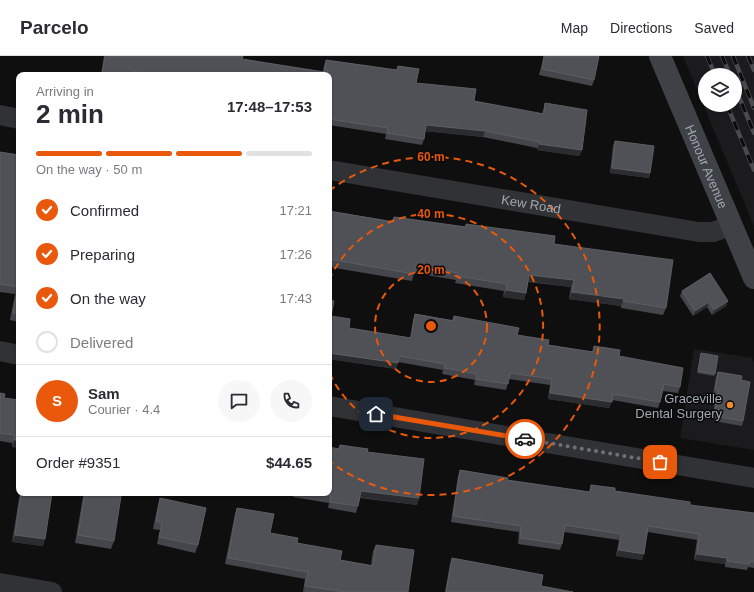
<!DOCTYPE html>
<html lang="en">
<head>
<meta charset="utf-8">
<style>
	:root { --surface:#fff; --page:#f7f7f7; --text:#2b2b33; --muted:#7c7c81; --line:#e1e1e2; --accent:#ea580c }
	body { margin:0; font-family:Arial,sans-serif; background:var(--page); color:var(--text); height:100vh; display:flex; flex-direction:column; font-size:15px; white-space:nowrap }
	* { box-sizing:border-box; margin:0 }
	p { font-size:13px; color:var(--muted) }
	.icon { flex:none; width:22px; height:22px; fill:none; stroke:currentColor; stroke-width:2; stroke-linecap:round; stroke-linejoin:round }
	.map { position:relative; flex:1; overflow:hidden }
	.side { position:absolute; left:16px; top:16px; width:316px; height:424px; display:flex; flex-direction:column; background:var(--surface); border-radius:8px; box-shadow:0 1px 3px #0004 }
	.side>* { flex:none }
	.fabs { position:absolute; left:698px; top:12px; display:grid; gap:8px }
	.fabs a { display:grid; place-items:center; width:44px; height:44px; border-radius:50%; background:var(--surface); box-shadow:0 1px 3px #0004; font-size:20px }
	.pin { position:absolute; display:grid; place-items:center; width:34px; height:34px; color:#fff; margin:-17px; border-radius:8px; box-shadow:0 2px 6px #0006 }
	.courier { position:absolute; display:grid; place-items:center; width:40px; height:40px; margin:-20px; border:3px solid #ea580c; border-radius:50%; background:#fff; color:#222; box-shadow:0 1px 5px #0007 }
	.overview em { font-style:normal; font-weight:700 }
	.overview div { display:flex; flex-direction:column-reverse }
	.overview { display:flex; align-items:center; justify-content:space-between; height:68px; padding:0 20px }
	h1 { font-size:26px; font-weight:700; line-height:30px }
	.bar { display:grid; grid-template-columns:repeat(4,1fr); gap:6px 4px; align-content:center; height:48px; padding:0 20px }
	.bar i { height:5px; border-radius:3px; background:var(--line) }
	.bar .active { background:var(--accent) }
	.bar p { grid-column:span 4 }
	.line { display:flex; align-items:center; gap:10px; padding:0 20px; border-top:1px solid var(--line) }
	.line div { flex:1 }
	.round { display:grid; place-items:center; flex:none; width:42px; height:42px; border-radius:21px; background:var(--page) }
	ol { padding:0 20px; list-style:none }
	li { display:flex; align-items:center; gap:12px; height:44px }
	li p { margin-inline-start:auto }
	li .icon { padding:4px; border-radius:50%; background:var(--accent); color:#fff; stroke-width:4 }
	li:last-child { color:var(--muted) }
	li i { width:22px; height:22px; border:2px solid var(--line); border-radius:50% }
	header { display:flex; align-items:center; gap:24px; box-sizing:border-box; height:56px; padding:0 20px; background:var(--surface); border-bottom:1px solid var(--line) }
	header strong { font-size:19px }
	nav { display:flex; gap:22px; margin-inline-start:auto; font-size:14px }
	.map>svg:first-child { display:block }
</style>
</head>
<body>
<header>
<strong>Parcelo</strong>
<nav><a>Map</a><a>Directions</a><a>Saved</a></nav>
</header>
<div class="map">
<svg width="754" height="536" viewBox="0 0 754 536">
	<rect width="100%" height="100%" fill="#0f0f10"/>
	<g fill="#1b1b1d" fill-rule="evenodd">
		<path d="M 683,0 L 754,0 L 754,170 ZM 705,19 L 735,19 L 735,49 L 705,49 Z"/>
		<polygon points="694,293 752,302 754,307 754,394 680,382"/>
	</g>
	<g fill="none" stroke-linecap="round" stroke-linejoin="round">
		<g stroke="#303235" stroke-width="20">
			<polyline points="0,59 19,63"/>
			<path id="s1" d="M 329,114 L 699,176 L 713,176 L 732,169"/>
			<polyline points="0,295 19,299"/>
			<polyline points="329,350 754,422"/>
			<polyline points="0,527 52,536"/>
		</g>
		<path stroke="#3e4145" stroke-width="22" id="s2" d="M 660,0 L 754,222"/>
		<g stroke="#474a4e" stroke-width="4.5">
			<g id="rail">
				<polyline points="707,0 715,19"/>
				<polyline points="722,0 730,19"/>
				<polyline points="733,0 754,52"/>
				<polyline points="748,0 754,14"/>
				<polyline points="735,31 754,77"/>
				<polyline points="727,49 754,114"/>
			</g>
		</g>
		<use href="#rail" stroke="#0a0a0b" stroke-width="3" stroke-dasharray="9" stroke-linecap="butt"/>
	</g>
	<g fill="#45464b">
		<polygon points="104,0 243,0 242,3 323,16 324,10 326,4 396,14 398,10 416,27 474,45 542,58 543,54 545,47 582,94 579,100 537,94 537,92 483,81 425,75 424,83 422,89 385,83 386,78 329,69 329,19 101,19"/>
		<polygon points="544,0 599,0 594,24 592,30 539,19"/>
		<polygon points="615,85 650,117 649,122 610,117 613,90"/>
		<polygon points="0,96 19,99 19,266 10,264 15,238 0,236"/>
		<polygon points="329,155 392,165 394,161 465,171 466,168 554,188 666,252 663,259 621,252 621,250 569,243 571,231 528,226 526,237 524,244 503,241 504,235 455,227 456,224 414,217 412,225 329,211"/>
		<polygon points="682,235 728,245 726,250 712,259 707,251 693,260 680,240"/>
		<polygon points="329,244 331,260 349,272 410,282 413,264 415,258 452,264 454,260 517,279 548,289 592,296 594,290 619,300 680,331 678,337 663,335 660,346 658,352 612,344 609,352 548,343 550,329 509,323 506,334 474,329 475,324 442,318 443,314 398,306 396,313 329,303"/>
		<polygon points="701,297 715,318 714,320 697,317"/>
		<polygon points="718,316 741,324 743,365 742,370 714,365 715,359 713,358 716,339 713,338 716,321"/>
		<polygon points="0,337 4,342 19,392 12,391 12,387 0,385"/>
		<polygon points="340,389 367,396 419,442 417,449 360,442 358,450 356,457 328,452 329,447 293,441 294,437 329,437 338,393"/>
		<polygon points="460,414 507,424 589,436 591,429 615,435 690,449 754,457 754,512 748,511 747,514 725,511 725,508 694,504 697,484 648,476 642,504 616,500 619,484 564,476 562,488 560,494 518,488 519,476 451,466 458,420"/>
		<polygon points="20,437 52,437 43,490 12,486"/>
		<polygon points="84,437 104,437 114,485 111,493 75,487 83,441"/>
		<polygon points="160,442 198,489 195,497 157,488 160,474 153,473 158,449"/>
		<polygon points="237,452 270,477 340,504 371,509 373,495 376,489 408,536 303,536 305,523 225,508 235,458"/>
		<polygon points="452,502 541,530 573,536 445,536 450,508"/>
	</g>
	<g fill="#2b2c2f">
		<polygon points="426,69 485,75 483,81 424,75"/>
		<polygon points="539,88 582,94 579,100 537,94"/>
		<polygon points="612,112 650,117 649,122 610,117"/>
		<polygon points="529,219 574,224 571,231 526,225"/>
		<polygon points="506,234 526,237 524,244 503,241"/>
		<polygon points="572,236 624,243 621,250 569,243"/>
		<polygon points="728,245 726,250 712,259 714,254"/>
		<polygon points="709,246 707,251 693,260 695,255"/>
		<polygon points="329,297 398,307 396,313 329,303"/>
		<polygon points="550,337 612,346 609,352 548,343"/>
		<polygon points="715,353 717,354 715,359 713,358"/>
		<polygon points="14,384 19,384 19,392 12,391"/>
		<polygon points="361,435 419,442 417,449 358,441"/>
		<polygon points="15,479 45,483 43,490 12,486"/>
		<polygon points="619,494 644,498 642,504 616,500"/>
		<polygon points="697,498 727,502 725,508 694,504"/>
	</g>
	<g fill="#4f5156" stroke="#5b5e64">
		<polygon points="105,0 243,0 242,3 324,16 326,4 397,14 398,10 419,13 416,27 476,33 474,45 544,58 545,47 587,54 582,94 539,88 540,86 485,75 426,69 424,83 387,77 388,72 329,63 329,19 155,19 132,15 131,19 108,19 102,18"/>
		<polygon points="544,0 599,0 594,24 542,13"/>
		<polygon points="615,85 654,90 650,117 612,112"/>
		<polygon points="0,96 19,99 19,258 13,257 18,231 0,228"/>
		<polygon points="329,155 393,166 394,161 466,171 466,168 555,180 554,188 673,204 666,252 623,245 624,243 572,236 574,224 529,219 526,237 506,234 507,228 458,220 458,217 416,210 414,218 329,203"/>
		<polygon points="710,217 728,245 714,254 709,246 695,255 682,235"/>
		<polygon points="329,244 334,245 331,260 350,263 349,272 411,282 415,258 453,265 454,260 519,272 517,279 549,284 548,289 593,296 594,290 620,294 619,300 683,312 680,331 664,328 660,346 613,338 612,346 550,337 552,323 510,317 508,328 476,323 477,318 444,312 445,308 399,300 398,307 329,297"/>
		<polygon points="701,297 718,300 715,318 698,315"/>
		<polygon points="718,316 742,320 741,324 750,326 743,365 716,360 717,354 715,353 718,334 715,333"/>
		<polygon points="0,337 5,338 4,342 19,344 19,384 14,384 15,379 0,377"/>
		<polygon points="340,389 368,393 367,396 424,403 419,442 361,435 358,450 330,446 331,440 315,437 329,437 329,391 339,393"/>
		<polygon points="460,414 508,422 507,424 590,436 591,429 615,432 615,435 690,446 690,449 754,457 754,506 750,505 749,508 727,505 727,502 697,498 699,478 648,470 644,498 619,494 621,478 565,469 562,488 520,482 521,470 453,460"/>
		<polygon points="21,437 52,437 45,483 15,479"/>
		<polygon points="85,437 104,437 121,440 114,485 78,479"/>
		<polygon points="160,442 206,452 198,489 159,481 162,467 156,465"/>
		<polygon points="237,452 274,458 270,477 298,482 297,487 342,495 340,504 373,510 376,489 414,494 408,536 345,536 305,530 308,516 228,502"/>
		<polygon points="452,502 543,519 541,530 573,536 446,536"/>
	</g>
	<g fill="none" stroke-linecap="round" stroke-linejoin="round">
		<polyline stroke="#6d7279" stroke-width="4" stroke-dasharray="0 7.2" points="525,383 660,406"/>
		<polyline stroke="#ea580c" stroke-width="5" points="376,358 525,383"/>
	</g>
	<g fill="none" stroke="#e8590c" stroke-width="2" stroke-dasharray="7 5">
		<circle cx="431" cy="270" r="56"/>
		<path d="M329 224A112 112 0 1 1 329 316"/>
		<path d="M329 135A169 169 0 1 1 329 405"/>
	</g>
	<circle fill="#ee8d29" stroke="#0a0a0b" stroke-width="1.5" cx="730" cy="349" r="4"/>
	<g text-anchor="middle" dominant-baseline="central" stroke-width="3" stroke-linejoin="round" paint-order="stroke">
		<g font-size="13" fill="#a0a8b1" stroke="#0a0a0b">
			<text stroke="none"><textPath href="#s2" startOffset="120">Honour Avenue</textPath></text>
			<text stroke="none"><textPath href="#s1" startOffset="205">Kew Road</textPath></text>
		</g>
		<g font-size="13" fill="#a0a8b1" stroke="#0a0a0b" text-anchor="end">
			<text x="722" y="342">Graceville<tspan x="722" dy="15">Dental Surgery</tspan></text>
		</g>
	</g>
	<circle cx="431" cy="270" r="6" fill="#e8590c" stroke="#0a0a0b" stroke-width="2"/>
	<g font-size="12" text-anchor="middle" font-weight="bold" fill="#e8590c" stroke="#0a0a0b" stroke-width="3" stroke-linejoin="round" paint-order="stroke">
		<text x="431" y="105">60 m</text>
		<text x="431" y="162">40 m</text>
		<text x="431" y="218">20 m</text>
	</g>
</svg>
<div class="fabs">
<a><svg class="icon" aria-label="layers" viewBox="0 0 24 24"><path d="M12 4l9 5-9 5-9-5zM3 14l9 5 9-5"/></svg></a>
</div>
<div class="pin" style="left:660px;top:406px;background:#ea580c"><svg class="icon" aria-label="bag" viewBox="0 0 24 24"><path d="M5 8h14l-1 12H6zM9 8a3 3 0 0 1 6 0"/></svg></div>
<div class="pin" style="left:376px;top:358px;background:#1f2937"><svg class="icon" aria-label="home" viewBox="0 0 24 24"><path d="M3 11l9-7 9 7M6 9v11h12V9"/></svg></div>
<div class="courier" style="left:525px;top:383px"><svg class="icon" aria-label="car" viewBox="0 0 24 24"><path d="M5 17H2v-5l4-1 3-4h7l3 4 3 1v5h-3M9 17h6M6 11h13"/><circle cx="7" cy="17" r="2"/><circle cx="17" cy="17" r="2"/></svg></div>
<section class="side">
<div class="overview"><div><h1>2 min</h1><p>Arriving in</p></div><em>17:48–17:53</em></div>
<div class="bar"><i class="active"></i><i class="active"></i><i class="active"></i><i></i><p>On the way · 50 m</p></div>
<ol>
<li><svg class="icon" aria-label="check" viewBox="0 0 24 24"><path d="M5 12l5 5 9-10"/></svg>Confirmed<p>17:21</p></li>
<li><svg class="icon" aria-label="check" viewBox="0 0 24 24"><path d="M5 12l5 5 9-10"/></svg>Preparing<p>17:26</p></li>
<li><svg class="icon" aria-label="check" viewBox="0 0 24 24"><path d="M5 12l5 5 9-10"/></svg>On the way<p>17:43</p></li>
<li><i></i>Delivered</li>
</ol>
<div class="line" style="height:72px"><b class="round" style="background:var(--accent);color:#fff">S</b><div><b>Sam</b><p>Courier · 4.4</p></div><a class="round"><svg class="icon" aria-label="chat" viewBox="0 0 24 24"><path d="M4 5h16v11H9l-5 4z"/></svg></a><a class="round"><svg class="icon" aria-label="phone" viewBox="0 0 24 24"><path d="M5 4h4l2 5-3 2q2 4 5 5l2-3 5 2v4C11 20 4 13 5 4z"/></svg></a></div>
<div class="line" style="height:52px"><div>Order #9351</div><b>$44.65</b></div>
</section>
</div>
</body>
</html>
